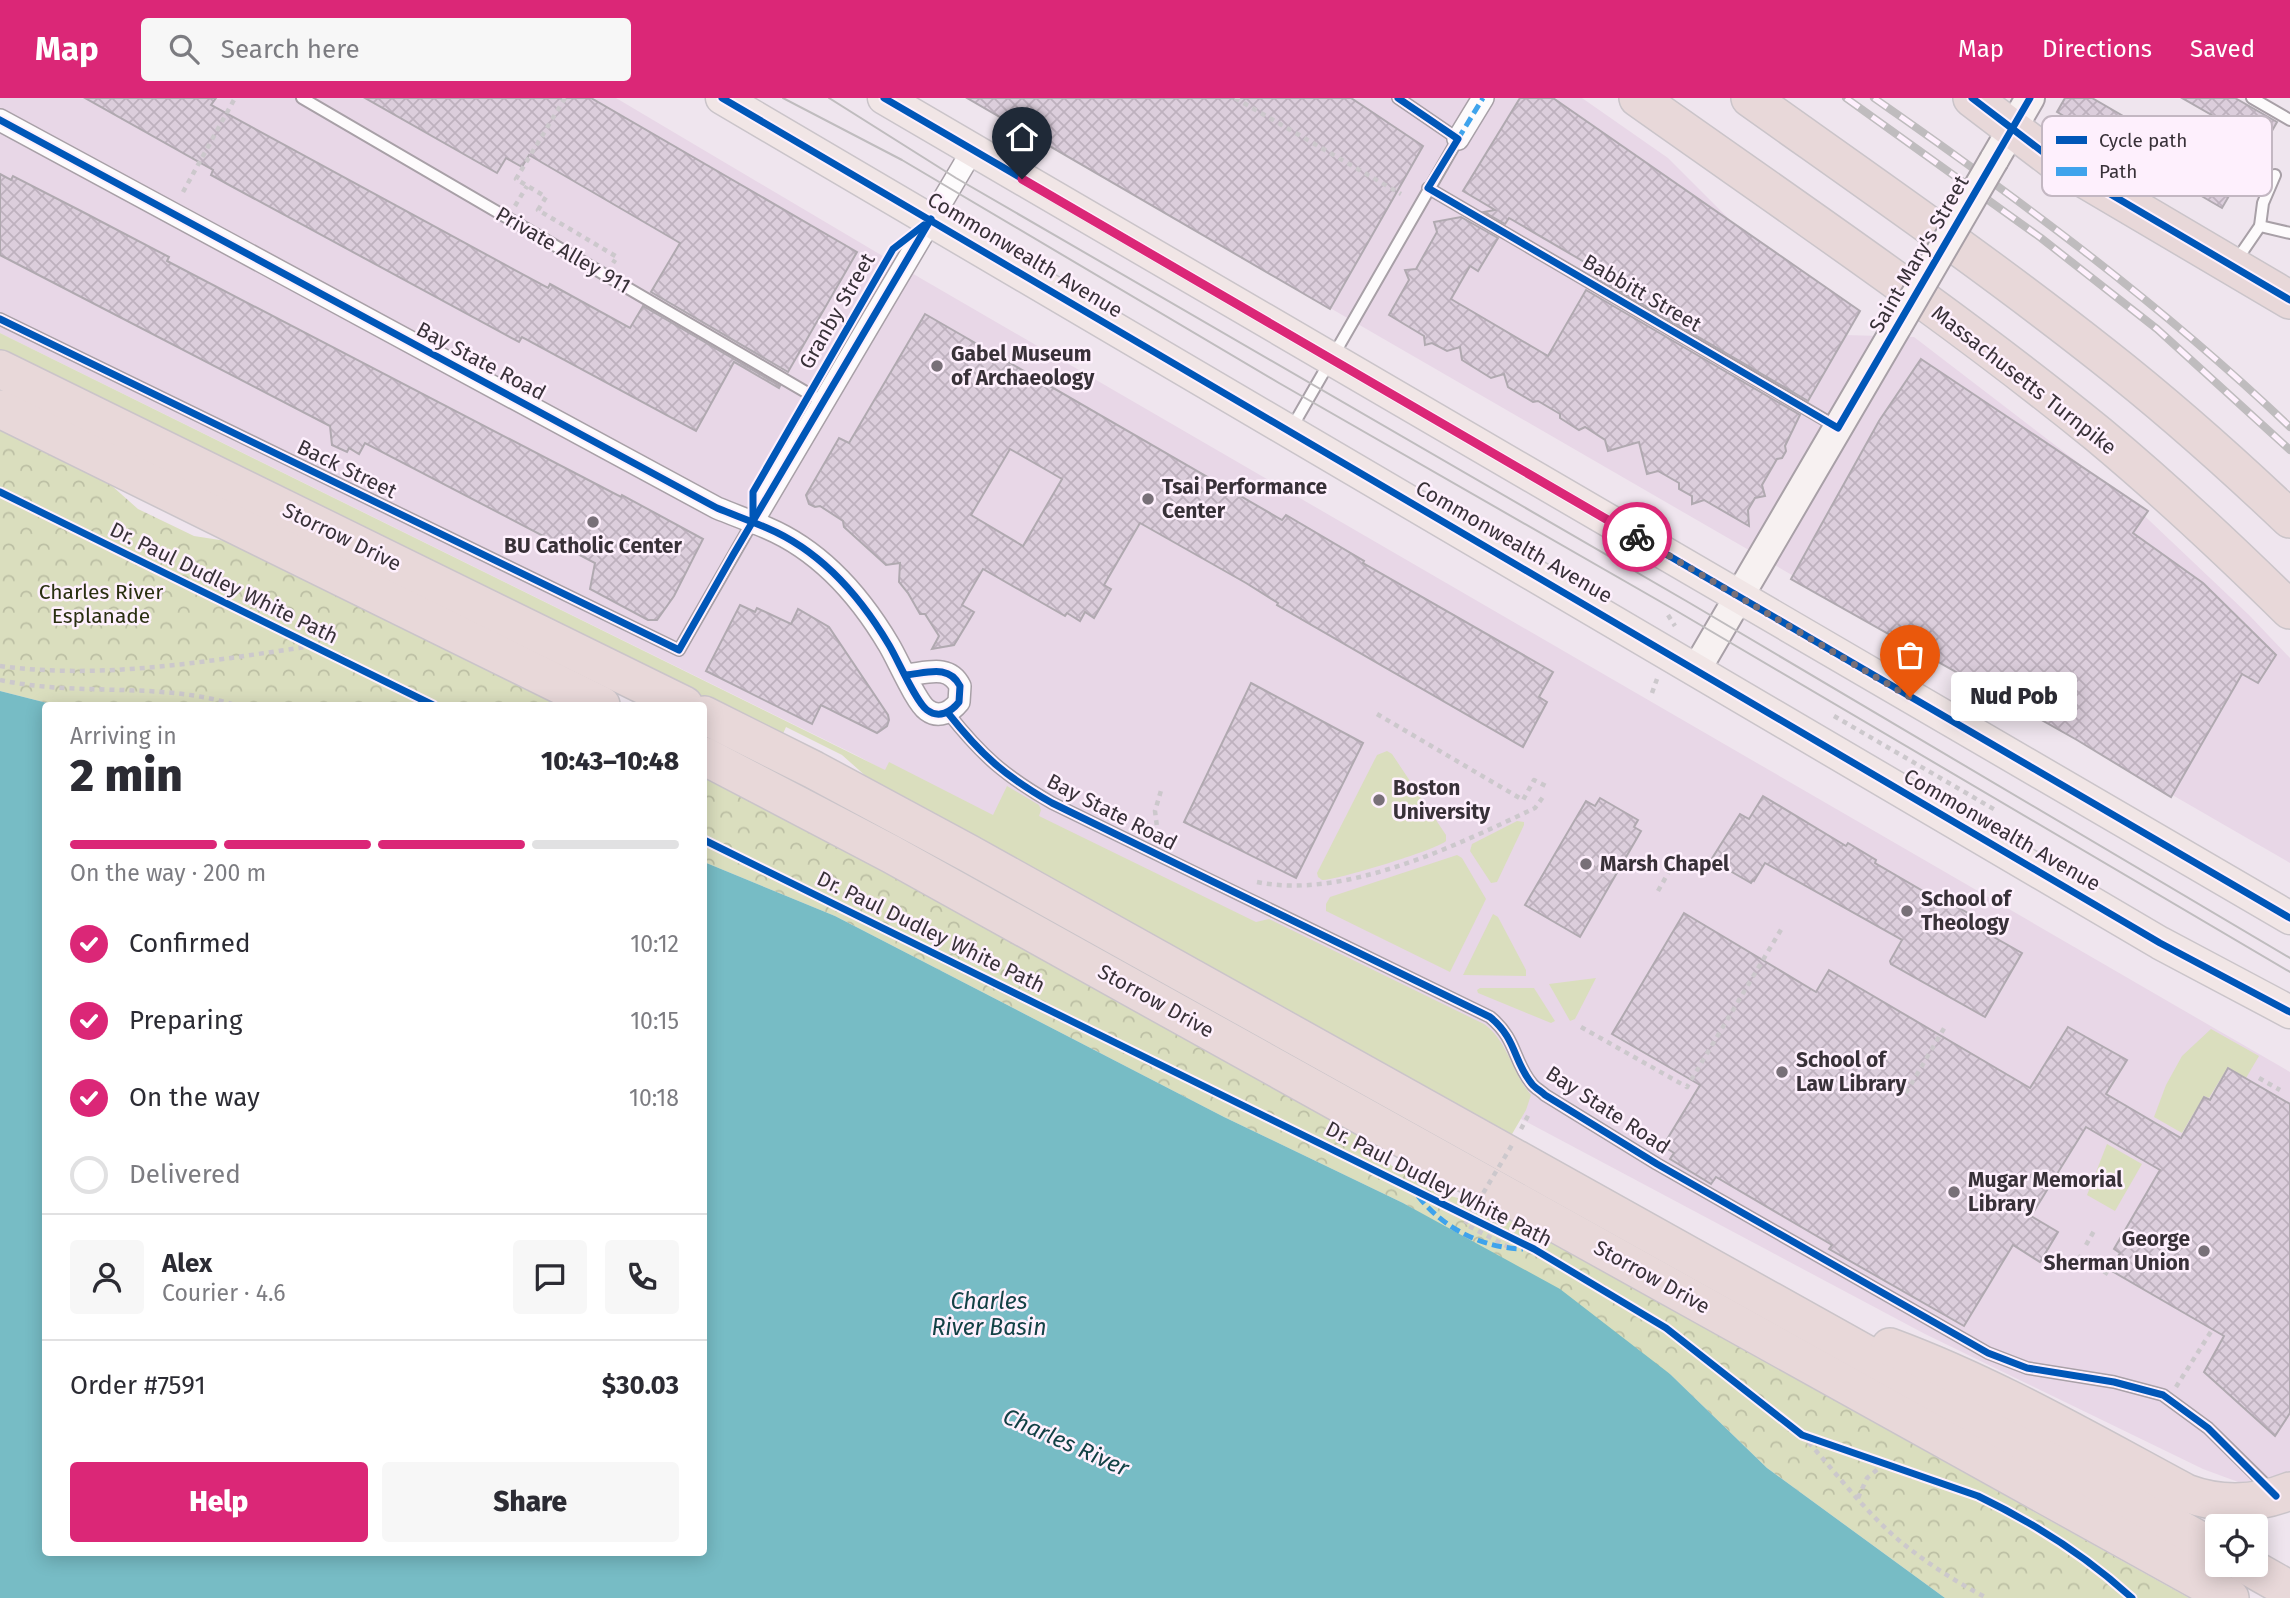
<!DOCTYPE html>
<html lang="en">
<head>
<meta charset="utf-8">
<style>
	:root { --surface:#fff; --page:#f7f7f7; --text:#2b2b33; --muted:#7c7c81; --line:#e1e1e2; --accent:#db2777 }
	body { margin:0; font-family:"Fira Sans",sans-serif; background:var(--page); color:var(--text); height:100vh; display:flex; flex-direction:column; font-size:26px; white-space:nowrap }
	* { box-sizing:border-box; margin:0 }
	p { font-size:23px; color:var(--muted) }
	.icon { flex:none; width:38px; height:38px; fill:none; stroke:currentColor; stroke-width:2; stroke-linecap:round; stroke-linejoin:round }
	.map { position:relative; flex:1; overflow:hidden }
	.side { position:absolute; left:42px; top:604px; width:665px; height:854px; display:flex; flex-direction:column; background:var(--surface); border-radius:7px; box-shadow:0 4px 18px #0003 }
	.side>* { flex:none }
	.controls { position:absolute; left:2205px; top:1416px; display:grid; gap:14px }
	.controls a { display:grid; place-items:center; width:63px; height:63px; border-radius:7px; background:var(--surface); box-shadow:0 4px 18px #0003; font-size:35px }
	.pin { position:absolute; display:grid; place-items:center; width:60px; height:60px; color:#fff; margin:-72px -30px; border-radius:50% 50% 50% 0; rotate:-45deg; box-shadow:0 0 7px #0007 }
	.pin .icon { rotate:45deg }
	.courier { position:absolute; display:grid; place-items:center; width:70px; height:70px; margin:-35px; border:5px solid #db2777; border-radius:50%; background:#fff; color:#222; box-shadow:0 2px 9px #0007 }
	.bubble { position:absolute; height:49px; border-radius:7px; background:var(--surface); box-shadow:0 4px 18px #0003; font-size:23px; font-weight:800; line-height:49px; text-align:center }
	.headline em { font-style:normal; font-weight:800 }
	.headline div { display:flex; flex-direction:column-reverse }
	.headline { display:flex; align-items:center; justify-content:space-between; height:119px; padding:0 28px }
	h1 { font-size:46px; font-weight:800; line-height:52px }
	.bar { display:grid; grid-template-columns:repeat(4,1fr); gap:10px 7px; align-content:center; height:84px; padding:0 28px }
	.bar i { height:9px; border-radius:5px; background:var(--line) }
	.bar .on { background:var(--accent) }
	.bar p { grid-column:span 4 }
	.line { display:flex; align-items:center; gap:18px; padding:0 28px; border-top:2px solid var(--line) }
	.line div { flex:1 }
	.round { display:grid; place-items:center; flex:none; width:74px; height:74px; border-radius:7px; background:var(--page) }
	ol { padding:0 28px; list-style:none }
	li { display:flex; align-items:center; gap:21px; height:77px }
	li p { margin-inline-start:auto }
	li .icon { padding:7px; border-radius:50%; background:var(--accent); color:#fff; stroke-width:4 }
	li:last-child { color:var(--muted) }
	li i { width:38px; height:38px; border:4px solid var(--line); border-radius:50% }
	.button { display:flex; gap:14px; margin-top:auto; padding:14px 28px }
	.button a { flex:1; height:80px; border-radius:7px; background:var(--accent); color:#fff; font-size:28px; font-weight:800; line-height:80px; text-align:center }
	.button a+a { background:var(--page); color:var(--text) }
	header { display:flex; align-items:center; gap:42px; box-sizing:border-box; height:98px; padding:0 35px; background:var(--accent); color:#fff }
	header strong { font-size:33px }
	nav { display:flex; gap:38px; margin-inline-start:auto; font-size:24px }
	.search { width:490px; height:63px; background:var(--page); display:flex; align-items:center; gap:18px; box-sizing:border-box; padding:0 24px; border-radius:7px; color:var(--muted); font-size:26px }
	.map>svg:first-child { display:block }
</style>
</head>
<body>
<header>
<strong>Map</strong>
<div class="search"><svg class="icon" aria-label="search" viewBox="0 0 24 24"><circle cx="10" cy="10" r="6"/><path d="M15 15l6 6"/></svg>Search here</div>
<nav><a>Map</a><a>Directions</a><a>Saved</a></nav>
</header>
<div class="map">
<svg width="2290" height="1500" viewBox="0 0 2290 1500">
	<defs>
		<pattern id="park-crowns" width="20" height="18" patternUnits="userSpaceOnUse" patternTransform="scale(1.75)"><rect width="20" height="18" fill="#dadebe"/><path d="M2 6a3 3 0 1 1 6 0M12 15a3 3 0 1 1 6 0" fill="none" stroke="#bcbfa4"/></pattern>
		<pattern id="building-cross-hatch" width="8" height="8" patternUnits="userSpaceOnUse" patternTransform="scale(1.75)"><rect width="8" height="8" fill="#dccedc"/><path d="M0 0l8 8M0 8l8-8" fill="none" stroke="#beb1be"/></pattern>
	</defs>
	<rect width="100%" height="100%" fill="#efe5ee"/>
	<g fill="#e8d7e7">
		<polygon points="0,0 616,0 903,170 2290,974 2290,1405 2276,1398 2203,1371 1925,1236 1521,1021 856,657 0,235"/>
		<polygon points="967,0 1582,0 1668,60 1845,237 1914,239 2132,406 2249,517 2290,560 2290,765"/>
	</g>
	<g fill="#dadebe">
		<path d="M 0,235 L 885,672 L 889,664 L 993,717 L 1007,688 L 1039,707 L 1041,712 L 1039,718 L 1256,824 L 1269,821 L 1484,926 C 1508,943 1512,975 1531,997 L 1526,1012 L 1508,1043 L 868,680 L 842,657 L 786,629 L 781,640 L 0,256 Z"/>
		<path d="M 1387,653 L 1392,656 L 1446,737 L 1446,743 C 1436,752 1337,782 1322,782 L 1318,779 L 1317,775 L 1377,657 Z"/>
		<polygon points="1517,723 1524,724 1524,727 1497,784 1491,785 1470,753 1472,746"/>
		<polygon points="1457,757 1462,760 1486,801 1450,874 1326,813 1326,806 1330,799"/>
		<polygon points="1493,816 1498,819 1526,872 1526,878 1463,877"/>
		<polygon points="1596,880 1575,921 1570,923 1549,886"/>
		<polygon points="1480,890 1534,890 1555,923 1551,925 1478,895 1477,892"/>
		<polygon points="2211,931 2259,958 2246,980 2228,969 2209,1000 2204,998 2182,1035 2154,1019 2166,987 2182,958"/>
		<polygon points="2107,1046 2142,1066 2115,1113 2087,1097"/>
	</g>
	<g fill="url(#park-crowns)">
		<polygon points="0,326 94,372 138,411 194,438 239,445 568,607 55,607 0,593"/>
		<polygon points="704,678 840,749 1354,1033 1392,1068 1442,1096 1482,1106 2189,1500 1945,1500 1767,1370 1670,1276 1454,1135 1403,1105 1224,1019 835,818 704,764"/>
	</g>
	<polygon fill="#77bcc5" points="0,593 55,607 46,607 46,1454 704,1454 704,764 835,818 1224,1019 1403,1105 1560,1191 1670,1276 1767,1370 1945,1500 0,1500"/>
	<g fill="url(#building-cross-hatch)" stroke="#b0a9b0" stroke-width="2" fill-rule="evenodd">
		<polygon points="85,0 216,0 211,7 548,190 550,186 630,230 643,208 780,288 779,290 734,264 696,333 522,239 519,244 231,88 211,77 213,72"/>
		<polygon points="365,0 591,0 857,154 788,274 651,194 680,145 529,57 522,69 506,60 497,75"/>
		<polygon points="967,0 1351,0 1423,48 1330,211"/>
		<polygon points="1520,0 1553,0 1860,213 1808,303 1594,178 1598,172 1509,120 1505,126 1484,114 1495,112 1463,93"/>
		<polygon points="2065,0 2092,0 2237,84 2222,110 2057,14"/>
		<polygon points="2182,0 2235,0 2277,24 2264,47"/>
		<polygon points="0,76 11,82 13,78 81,113 169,159 167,163 598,387 621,399 622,397 703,441 674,498 657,522 648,522 590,491 595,465 365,345 359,356 349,350 347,354 332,347 330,328 0,157"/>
		<polygon points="1461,119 1498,140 1478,173 1470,168 1451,201 1548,258 1586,192 1800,317 1785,348 1786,353 1782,360 1777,361 1762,387 1765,398 1755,400 1748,412 1749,428 1704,402 1692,406 1692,398 1679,391 1679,385 1658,373 1647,376 1639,344 1608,353 1605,342 1585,329 1579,332 1560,320 1560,316 1538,303 1533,304 1508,289 1504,276 1491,280 1462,262 1460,249 1447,253 1432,245 1425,247 1424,238 1389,217 1409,182 1405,172 1416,171 1437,134 1434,124"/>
		<path d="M 925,216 L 1282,422 L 1286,417 L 1364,463 L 1363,465 L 1553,574 L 1539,599 L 1547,604 L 1523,649 L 1277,507 L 1278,505 L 1246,485 L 1140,425 L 1104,487 L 1111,491 L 1094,520 L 1085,514 L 1080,523 L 1067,515 L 1065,518 L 983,471 L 962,507 L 974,514 L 954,547 L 932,551 L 939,538 L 925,516 L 920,516 L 908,495 L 899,484 L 900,465 L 886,467 L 844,429 L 843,423 L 820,408 L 815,409 L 809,406 L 806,397 L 839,340 L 849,345 ZM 1010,351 L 1062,381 L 1023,448 L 971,417 Z"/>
		<polygon points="1921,261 2148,413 2133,435 2203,485 2276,557 2258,585 2242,576 2171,699 2077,642 1791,481 1879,323"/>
		<polygon points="740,507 755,514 757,510 791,526 798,511 829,529 888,617 889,622 887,628 877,635 821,607 812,626 706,573"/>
		<polygon points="1251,585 1363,645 1296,780 1184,724"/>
		<polygon points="1763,698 1846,748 1848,745 1876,762 1875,765 1942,804 1954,807 1973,818 1969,825 2022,855 1985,919 1891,866 1890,863 1902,842 1765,765 1754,783 1753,782 1751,785 1711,762 1740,716 1749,721"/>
		<polygon points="1600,700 1638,722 1634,729 1641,733 1580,839 1525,807 1586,703 1595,708"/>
		<polygon points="1684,815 1816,894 1829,872 2030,990 2068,929 2127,962 2106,996 2181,1040 2204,999 2210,1002 2228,970 2290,1006 2290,1315 2275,1338 2204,1274 2224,1238 2110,1172 2120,1155 2114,1151 2160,1072 2086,1029 2031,1118 2058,1134 2040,1164 2013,1147 1964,1228 1829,1151 1832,1147 1716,1079 1711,1086 1670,1061 1674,1055 1663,1048 1700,987 1612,936"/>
	</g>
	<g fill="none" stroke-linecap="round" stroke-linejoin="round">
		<g stroke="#a8a0a7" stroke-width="14">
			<g id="lane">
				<polyline points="302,0 823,304"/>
				<polyline points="2252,0 2290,22"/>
				<polyline points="1428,90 1837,329"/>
				<polyline points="2260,128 2290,135"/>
				<polyline points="2236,163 2260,128 2263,105 2275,77"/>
				<polyline points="0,221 679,552 752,425"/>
				<polyline points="1291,331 1458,41 1398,0"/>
				<path d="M 948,615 C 982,658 1005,678 1052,705 L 1490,919 C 1517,941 1513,963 1532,986 C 1535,990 1541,993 1545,997 L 1657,1066 L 1988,1255 L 2027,1270 L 2114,1284 L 2163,1297 L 2208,1330 L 2270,1391"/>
			</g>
		</g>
		<g stroke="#a8a0a7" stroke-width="24">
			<g id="street">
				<path d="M 0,22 L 717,410 C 734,417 751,423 767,430 C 821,453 860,498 889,547 C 898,562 916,604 927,612 C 939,621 951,614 959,604 L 960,588 C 949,566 927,575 906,577"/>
				<polyline points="1458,41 1483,0"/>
				<polyline points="752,425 972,53"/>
			</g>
		</g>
		<g stroke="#a8a0a7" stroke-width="32">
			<g id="secondary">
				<polyline points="1994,62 2030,0"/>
				<polyline points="1696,572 1898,227"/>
			</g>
		</g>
		<g stroke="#cac4c9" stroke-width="35">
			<g id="primary">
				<polyline points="722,0 2160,845 2290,914"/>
				<polyline points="884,0 2290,820"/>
			</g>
		</g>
		<g stroke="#cac4c9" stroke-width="40">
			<g id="highway">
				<path d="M 1638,0 C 1793,110 1952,217 2099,337 C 2165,392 2228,451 2290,512"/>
				<path d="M 1750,0 C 1868,84 1988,167 2102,257 C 2167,308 2230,364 2290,421"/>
				<polyline points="1972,0 2056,64 2290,202"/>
				<polyline points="0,271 684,607"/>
				<polyline points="0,311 601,607"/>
				<polyline points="704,617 814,672 968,755 2217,1452"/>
				<polyline points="704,658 891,756 2230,1500"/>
				<path d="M 1890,1249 C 1993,1287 2089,1343 2186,1395 C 2221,1408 2255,1407 2290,1393"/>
				<polyline points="2244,1466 2290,1492"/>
			</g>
		</g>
		<g stroke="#ccc8cc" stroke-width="4.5" stroke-dasharray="5 5" stroke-linecap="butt">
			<polyline points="565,0 516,81 546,99 538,112 617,159 613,165"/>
			<polyline points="1235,0 1401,96"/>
			<polyline points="183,94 235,0"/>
			<polyline points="515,108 527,88"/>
			<polyline points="1668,517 1675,528"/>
			<path d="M 0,568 C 104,582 209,563 312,548"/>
			<path d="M 0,582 C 78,599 159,583 235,607"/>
			<polyline points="1652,595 1657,581"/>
			<polyline points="1377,616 1523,702 1534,682 1548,689"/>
			<polyline points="1834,618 1997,713"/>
			<polyline points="1158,737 1155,713 1162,689"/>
			<path d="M 1257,784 C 1345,802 1457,747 1535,710 L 1543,699"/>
			<polyline points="1658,793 1671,770"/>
			<polyline points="1581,929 1687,989 1782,830"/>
			<polyline points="2259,980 2280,992"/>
			<polyline points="1906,995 1946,927"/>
			<polyline points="1521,1031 1530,1014"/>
			<polyline points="1473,1113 1465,1126 1512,1151"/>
			<polyline points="2086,1147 2094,1133"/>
			<polyline points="2078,1158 2108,1176"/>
			<polyline points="2176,1289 2212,1232"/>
			<path d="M 1802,1337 C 1834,1372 1864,1413 1901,1444 C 1928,1466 1956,1484 1987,1500"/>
			<polyline points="1858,1400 1867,1380 1884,1366"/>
		</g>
		<use href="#lane" stroke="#fdfbfc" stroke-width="10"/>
		<use href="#street" stroke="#fdfbfc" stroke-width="21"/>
		<use href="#secondary" stroke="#f7f1f1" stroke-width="28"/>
		<use href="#primary" stroke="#f1e6e6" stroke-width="32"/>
		<use href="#highway" stroke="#e8d8d9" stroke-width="37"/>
		<g stroke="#bfbcbe" stroke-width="2">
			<polyline points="783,0 902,62 1279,285 1675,512 2290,874"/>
			<polyline points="829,0 956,80 1688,504 2290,860"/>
		</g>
		<g stroke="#bfbcbe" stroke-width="8">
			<g id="rail">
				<polyline points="1846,0 2041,140 2157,231 2290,352"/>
				<path d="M 1874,0 C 2019,101 2162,207 2290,329"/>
			</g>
		</g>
		<use href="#rail" stroke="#fef0fd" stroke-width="5" stroke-dasharray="16" stroke-linecap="butt"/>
		<g stroke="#a8a0a7" stroke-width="32" stroke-linecap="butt">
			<polyline id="secondary-bridge" points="1898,227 1994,62"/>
		</g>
		<polyline stroke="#ccc8cc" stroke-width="4.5" stroke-dasharray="5 5" stroke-linecap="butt" points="1473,1112 1512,1047"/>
		<use href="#secondary-bridge" stroke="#f7f1f1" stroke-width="28"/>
		<g stroke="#3fa3ec" stroke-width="5" stroke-dasharray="10 5" stroke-linecap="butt">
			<polyline points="1458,41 1483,0"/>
			<path d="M 1418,1098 C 1443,1130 1482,1150 1523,1151"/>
		</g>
		<g stroke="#fef0fd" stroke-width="11">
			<g id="cycleway">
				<polyline points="722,0 2160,845 2290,914"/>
				<polyline points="884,0 2290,820"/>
				<polyline points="1398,0 1458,41 1428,90 1838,330 2030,0"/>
				<polyline points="1972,0 2056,64 2290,202"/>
				<path d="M 0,22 L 717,410 C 734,417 751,423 767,430 C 821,453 860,498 889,547 C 898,562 916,604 927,612 C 939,621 951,614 959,604 L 960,588 C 949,566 927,575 906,577"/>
				<polyline points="0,221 679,552 733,457 931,121"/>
				<polyline points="0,394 433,607"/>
				<polyline points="753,421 753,394 893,151 924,127"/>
				<path d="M 948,615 C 982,658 1005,678 1052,705 L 1490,919 C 1517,941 1513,963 1532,986 C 1535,990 1541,993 1545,997 L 1657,1066 L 1988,1255 L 2027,1270 L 2114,1284 L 2163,1297 L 2208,1330 L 2276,1398"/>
				<path d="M 704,742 L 1534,1151 L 1666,1230 L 1802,1337 L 1978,1398 C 2034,1425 2086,1458 2132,1500"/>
			</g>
		</g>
		<use href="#cycleway" stroke="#0057b8" stroke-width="7"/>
	</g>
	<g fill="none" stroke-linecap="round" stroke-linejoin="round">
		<polyline stroke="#787078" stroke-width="7" stroke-dasharray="0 12.6" points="1637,439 1910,599"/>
		<polyline stroke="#db2777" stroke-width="9" points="1022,81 1637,439"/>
	</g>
	<g fill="#787078" stroke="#fef0fd" stroke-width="2.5">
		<circle cx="937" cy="268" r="7"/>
		<circle cx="1148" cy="401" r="7"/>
		<circle cx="593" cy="424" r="7"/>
		<circle cx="1379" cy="702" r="7"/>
		<circle cx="1586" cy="766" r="7"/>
		<circle cx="1907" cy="813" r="7"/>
		<circle cx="1782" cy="974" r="7"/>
		<circle cx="1954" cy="1094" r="7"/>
		<circle cx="2204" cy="1153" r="7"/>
	</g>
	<g text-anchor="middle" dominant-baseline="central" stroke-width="5" stroke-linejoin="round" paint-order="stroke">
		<g font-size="21" fill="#383138" stroke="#fef0fd">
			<text transform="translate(563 152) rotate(30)">Private Alley 911</text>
			<text transform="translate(1919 156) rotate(-60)">Saint Mary's Street</text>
			<text transform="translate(1025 157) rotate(31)">Commonwealth Avenue</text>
			<text transform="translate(1642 195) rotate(30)">Babbitt Street</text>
			<text transform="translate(837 213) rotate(-60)">Granby Street</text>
			<text transform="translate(481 263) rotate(28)">Bay State Road</text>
			<text transform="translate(2024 282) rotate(38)">Massachusetts Turnpike</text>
			<text transform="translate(347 371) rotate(26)">Back Street</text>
			<text transform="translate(342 439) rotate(26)">Storrow Drive</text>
			<text transform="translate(1514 444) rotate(30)">Commonwealth Avenue</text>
			<text transform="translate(224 485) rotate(26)">Dr. Paul Dudley White Path</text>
			<text transform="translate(1112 714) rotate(27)">Bay State Road</text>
			<text transform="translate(2002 732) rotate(30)">Commonwealth Avenue</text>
			<text transform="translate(931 834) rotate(26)">Dr. Paul Dudley White Path</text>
			<text transform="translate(1156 903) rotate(29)">Storrow Drive</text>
			<text transform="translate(1608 1012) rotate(33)">Bay State Road</text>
			<text transform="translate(1439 1086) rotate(27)">Dr. Paul Dudley White Path</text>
			<text transform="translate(1652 1179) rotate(29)">Storrow Drive</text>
		</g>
		<g font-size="21" font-weight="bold" fill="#383138" stroke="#fef0fd" text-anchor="start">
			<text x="951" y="256">Gabel Museum<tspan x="951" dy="24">of Archaeology</tspan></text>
			<text x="1162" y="389">Tsai Performance<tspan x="1162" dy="24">Center</tspan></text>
			<text x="593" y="448" text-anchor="middle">BU Catholic Center</text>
			<text x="1393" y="690">Boston<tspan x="1393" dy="24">University</tspan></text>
			<text x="1600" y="766">Marsh Chapel</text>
			<text x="1921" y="801">School of<tspan x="1921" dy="24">Theology</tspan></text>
			<text x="1796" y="962">School of<tspan x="1796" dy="24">Law Library</tspan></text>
			<text x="1968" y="1082">Mugar Memorial<tspan x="1968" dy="24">Library</tspan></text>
			<text x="2190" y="1141" text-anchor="end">George<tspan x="2190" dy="24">Sherman Union</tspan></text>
		</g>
		<g font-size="21" fill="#292f10" stroke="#fef0fd">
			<text x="101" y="494">Charles River<tspan x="101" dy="24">Esplanade</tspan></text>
		</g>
		<g font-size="23" font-style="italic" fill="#124145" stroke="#fef0fd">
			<text x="989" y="1203">Charles<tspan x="989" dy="26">River Basin</tspan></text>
			<text transform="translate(1066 1344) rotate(24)">Charles River</text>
		</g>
	</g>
	<rect x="2042" y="18" width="230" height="80" rx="10" fill="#fef0fd" stroke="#c3b7c2" stroke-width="2"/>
	<rect x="2056" y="38" width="31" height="8" fill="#0057b8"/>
	<rect x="2056" y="69" width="31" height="9" fill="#3fa3ec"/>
	<g font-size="19" fill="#383138">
		<text x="2099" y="49">Cycle path</text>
		<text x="2099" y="80">Path</text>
	</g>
</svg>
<div class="controls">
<a><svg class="icon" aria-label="locate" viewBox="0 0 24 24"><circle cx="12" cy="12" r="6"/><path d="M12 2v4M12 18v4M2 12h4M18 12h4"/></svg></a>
</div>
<div class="pin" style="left:1910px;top:599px;background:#ea580c"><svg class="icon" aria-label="bag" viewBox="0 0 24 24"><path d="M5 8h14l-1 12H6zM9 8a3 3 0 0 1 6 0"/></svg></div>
<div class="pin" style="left:1022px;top:81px;background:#1f2937"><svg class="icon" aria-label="home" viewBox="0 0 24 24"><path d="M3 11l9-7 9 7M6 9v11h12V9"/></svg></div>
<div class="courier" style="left:1637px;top:439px"><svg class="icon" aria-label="bike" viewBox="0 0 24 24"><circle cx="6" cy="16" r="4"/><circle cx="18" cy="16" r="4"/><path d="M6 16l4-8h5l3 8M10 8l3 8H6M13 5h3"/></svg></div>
<div class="bubble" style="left:1951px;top:574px;width:126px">Nud Pob</div>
<section class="side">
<div class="headline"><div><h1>2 min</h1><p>Arriving in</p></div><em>10:43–10:48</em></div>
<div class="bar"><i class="on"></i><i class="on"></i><i class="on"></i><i></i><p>On the way · 200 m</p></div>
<ol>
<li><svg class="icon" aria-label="check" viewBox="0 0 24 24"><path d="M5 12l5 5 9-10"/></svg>Confirmed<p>10:12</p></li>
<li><svg class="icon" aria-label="check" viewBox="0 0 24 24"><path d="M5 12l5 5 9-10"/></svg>Preparing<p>10:15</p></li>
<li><svg class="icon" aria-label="check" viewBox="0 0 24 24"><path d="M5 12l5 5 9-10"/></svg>On the way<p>10:18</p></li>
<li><i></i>Delivered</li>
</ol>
<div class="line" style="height:126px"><a class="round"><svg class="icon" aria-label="person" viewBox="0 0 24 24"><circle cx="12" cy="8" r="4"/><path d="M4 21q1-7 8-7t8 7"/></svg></a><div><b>Alex</b><p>Courier · 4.6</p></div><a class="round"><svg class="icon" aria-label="chat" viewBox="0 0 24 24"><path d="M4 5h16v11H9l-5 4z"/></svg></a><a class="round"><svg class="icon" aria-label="phone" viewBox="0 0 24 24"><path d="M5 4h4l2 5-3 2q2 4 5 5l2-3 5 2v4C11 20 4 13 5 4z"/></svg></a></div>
<div class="line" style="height:91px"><div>Order #7591</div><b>$30.03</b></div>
<div class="button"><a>Help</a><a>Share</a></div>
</section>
</div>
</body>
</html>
